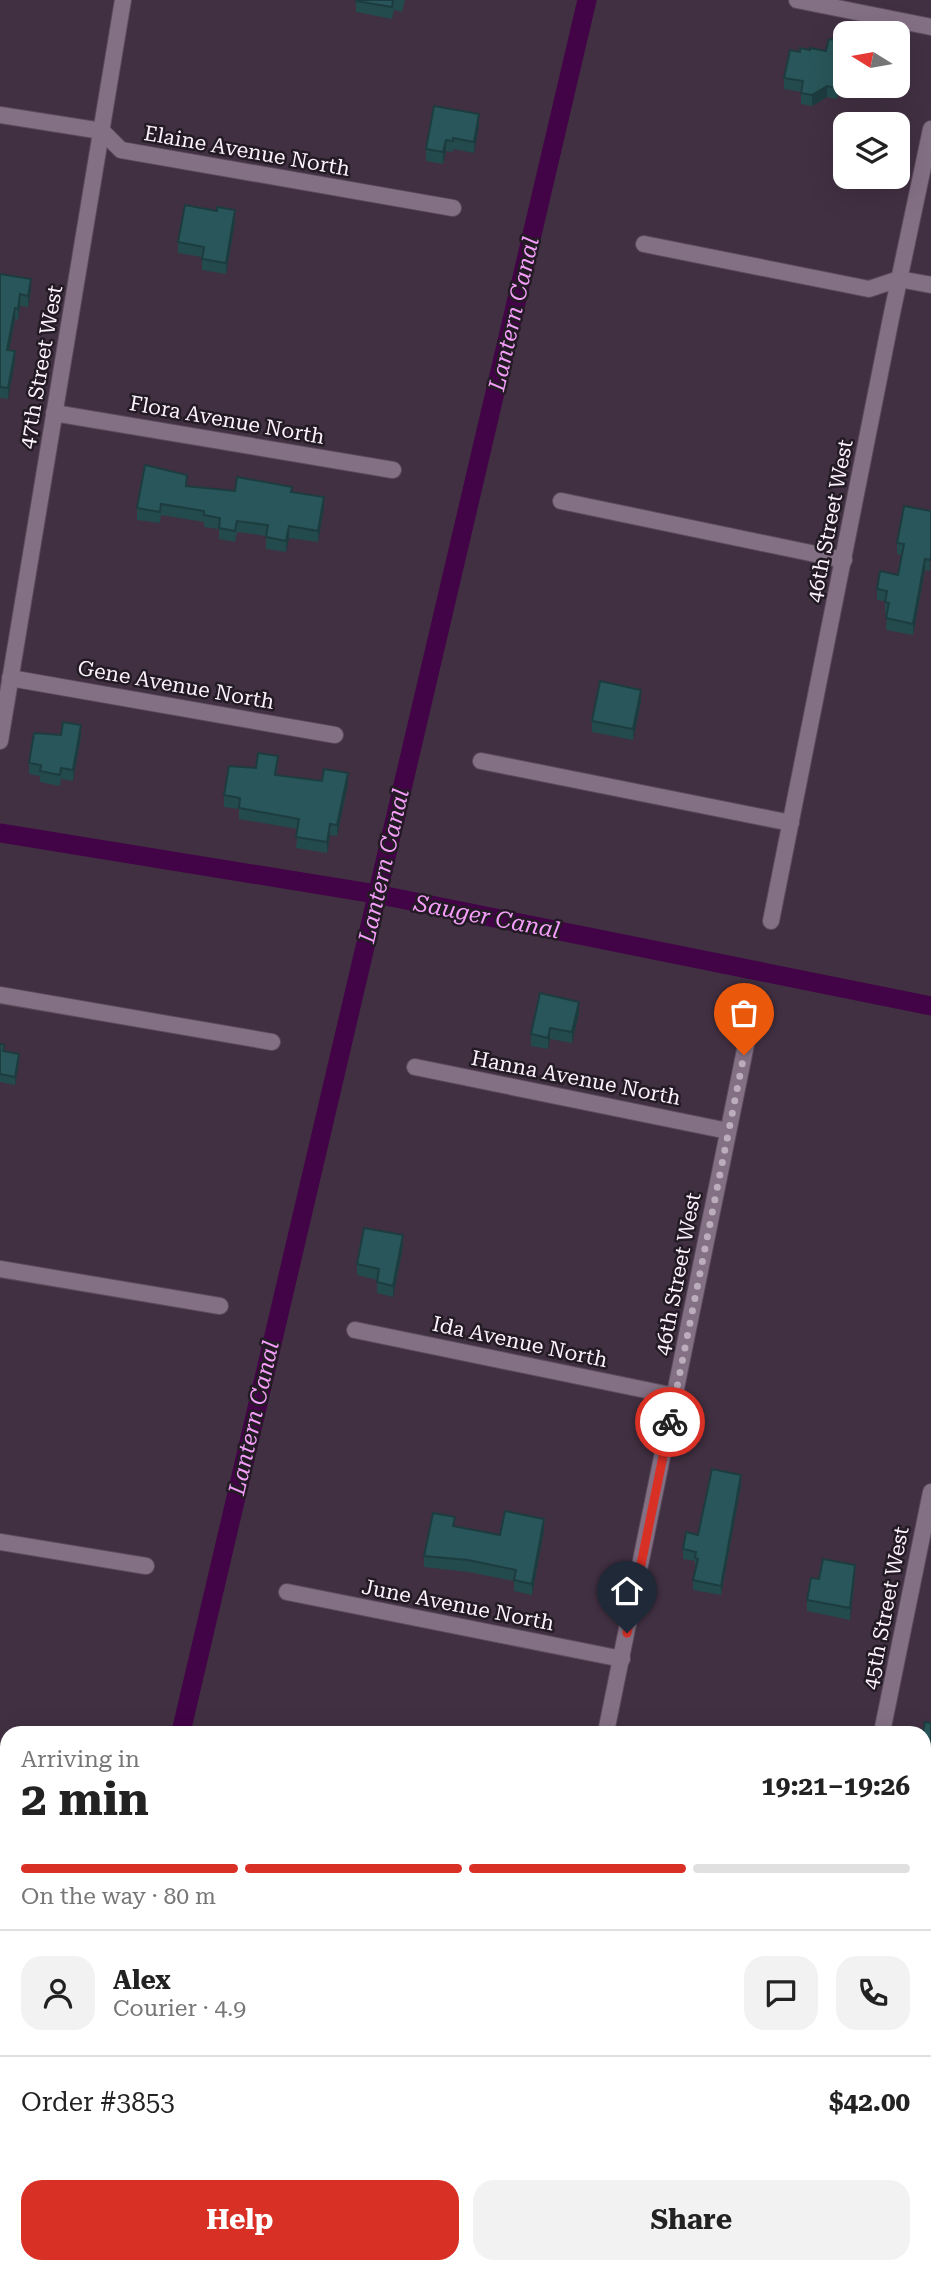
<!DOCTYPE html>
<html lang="en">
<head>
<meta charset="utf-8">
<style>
	:root { --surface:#fff; --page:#f2f2f2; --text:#222; --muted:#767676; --line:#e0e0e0; --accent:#d93025 }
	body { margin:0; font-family:"Roboto Serif",serif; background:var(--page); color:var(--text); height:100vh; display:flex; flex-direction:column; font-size:26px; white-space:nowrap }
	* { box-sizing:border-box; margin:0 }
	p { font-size:23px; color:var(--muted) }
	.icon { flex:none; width:38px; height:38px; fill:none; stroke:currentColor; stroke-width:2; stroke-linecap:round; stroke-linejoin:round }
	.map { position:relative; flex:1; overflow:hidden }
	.side { position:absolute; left:0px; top:1726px; width:931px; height:548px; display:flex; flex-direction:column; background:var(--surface); border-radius:21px 21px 0 0; box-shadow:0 7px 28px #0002 }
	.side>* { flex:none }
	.needle { width:46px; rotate:281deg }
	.tools { position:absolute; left:833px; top:21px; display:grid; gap:14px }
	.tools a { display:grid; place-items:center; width:77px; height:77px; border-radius:14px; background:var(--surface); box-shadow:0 7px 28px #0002; font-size:35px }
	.pin { position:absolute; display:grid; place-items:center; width:60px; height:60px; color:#fff; margin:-72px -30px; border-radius:50% 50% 50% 0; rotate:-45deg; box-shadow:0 0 7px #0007 }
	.pin .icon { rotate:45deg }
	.courier { position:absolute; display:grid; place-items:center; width:70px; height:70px; margin:-35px; border:5px solid #d93025; border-radius:50%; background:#fff; color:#222; box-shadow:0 2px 9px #0007 }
	.headline em { font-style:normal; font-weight:700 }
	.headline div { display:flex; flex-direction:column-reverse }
	.headline { display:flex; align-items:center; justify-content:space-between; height:119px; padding:0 21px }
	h1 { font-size:46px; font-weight:700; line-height:52px }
	.bar { display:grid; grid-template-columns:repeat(4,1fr); gap:10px 7px; align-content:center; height:84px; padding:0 21px }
	.bar i { height:9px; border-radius:5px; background:var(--line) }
	.bar .active { background:var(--accent) }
	.bar p { grid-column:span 4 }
	.line { display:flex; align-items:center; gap:18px; padding:0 21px; border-top:2px solid var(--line) }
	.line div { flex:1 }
	.round { display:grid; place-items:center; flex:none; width:74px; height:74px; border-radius:21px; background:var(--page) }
	.action { display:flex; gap:14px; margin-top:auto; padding:14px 21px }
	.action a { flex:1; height:80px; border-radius:21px; background:var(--accent); color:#fff; font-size:28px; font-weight:700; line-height:80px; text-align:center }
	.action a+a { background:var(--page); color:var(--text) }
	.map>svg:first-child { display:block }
</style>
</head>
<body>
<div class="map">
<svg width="931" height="2272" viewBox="0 0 931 2272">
	<rect width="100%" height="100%" fill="#413042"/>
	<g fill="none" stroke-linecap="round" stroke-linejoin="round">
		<g stroke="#430347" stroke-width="19">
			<polyline points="0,833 376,894 931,1006"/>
			<polyline points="181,1732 587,0"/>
			<polyline points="55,2272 56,2266"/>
		</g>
		<g stroke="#5b4c5c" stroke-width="18">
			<g id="street">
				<polyline points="797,0 931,27"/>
				<polyline points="0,115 102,131 121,150 453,208"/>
				<polyline points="644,244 869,289 899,279 931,285"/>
				<polyline points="54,413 393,470"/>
				<polyline points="561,501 844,560"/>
				<polyline points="10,678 335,735"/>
				<polyline points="0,741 123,0"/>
				<polyline points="481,761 791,823"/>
				<polyline points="771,921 891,318 931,129"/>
				<polyline points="0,995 272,1042"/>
				<polyline points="415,1067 728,1131"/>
				<polyline points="0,1269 220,1306"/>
				<polyline points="355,1330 675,1396"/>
				<polyline points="0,1542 146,1566"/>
				<polyline points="287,1592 622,1659"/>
				<polyline points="606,1732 749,1030"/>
				<polyline points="882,1732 931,1492"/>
				<polyline points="924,1804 931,1805"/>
				<polyline points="0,1815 7,1817"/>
				<polyline points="0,2089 7,2090"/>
				<polyline points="499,2272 500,2266"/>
				<polyline points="774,2272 775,2266"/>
			</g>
		</g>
		<use href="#street" stroke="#847085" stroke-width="16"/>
	</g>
	<g fill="#234a4d">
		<polygon points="356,0 405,0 402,12 394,10 392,19 356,12"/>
		<polygon points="845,42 845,58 837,99 827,97 812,106 801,104 801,92 784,89 784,78 800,52 810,50 826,51"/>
		<polygon points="434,106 479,125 474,153 453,149 453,152 446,151 443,164 426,161 426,149"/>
		<polygon points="235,222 226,274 202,270 202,257 178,253 178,242"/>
		<polygon points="0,274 31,290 28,307 20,306 18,320 15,319 9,350 15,362 8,399 0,398"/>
		<polygon points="187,486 235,491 292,492 324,508 318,542 289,538 286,552 266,549 266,536 237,532 235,542 219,539 219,529 204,527 204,522 161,515 160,523 137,520 137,508"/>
		<polygon points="931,511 930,571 925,570 913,635 886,630 887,614 885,613 885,601 877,600 877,589 898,575 902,555 897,554 897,543"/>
		<polygon points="641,701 633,740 592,732 592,721"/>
		<polygon points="81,736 73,781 61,779 60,786 40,782 40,776 29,774 29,763"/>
		<polygon points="256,768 278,768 276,775 348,784 337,836 330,835 327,853 296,848 298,829 239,819 239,809 224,807 224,795"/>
		<polygon points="579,1013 572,1043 550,1039 548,1049 531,1046 531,1034"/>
		<polygon points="0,1044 4,1051 19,1062 15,1085 0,1082"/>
		<polygon points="403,1247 393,1297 377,1293 377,1280 357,1275 357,1264"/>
		<polygon points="741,1485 721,1595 693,1590 693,1580 696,1568 695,1568 695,1561 683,1559 683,1549 698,1535"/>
		<polygon points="455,1526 500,1535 544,1530 532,1595 514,1591 514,1581 468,1572 424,1567 424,1556"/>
		<polygon points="855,1576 850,1620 807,1611 807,1600 819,1579"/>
		<polygon points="931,1723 931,1749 924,1747 924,1732"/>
		<polygon points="924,1827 931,1828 931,1939 929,1939 924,1965"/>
		<polygon points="0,1852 7,1854 7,1901 0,1900"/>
		<polygon points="924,1969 930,1982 927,1996 924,1996"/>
	</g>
	<g fill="#1d3c3f">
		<polygon points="845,47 845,58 837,99 837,88"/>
		<polygon points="827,86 827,97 812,106 812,95"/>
		<polygon points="479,114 479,125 474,153 474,142"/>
		<polygon points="446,140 446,151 443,164 443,152"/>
		<polygon points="235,210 235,222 226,274 226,263"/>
		<polygon points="31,279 31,290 28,307 28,296"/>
		<polygon points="20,294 20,306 18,320 18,309"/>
		<polygon points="15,308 15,319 7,361 7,350"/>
		<polygon points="15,351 15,362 8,399 8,388"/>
		<polygon points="324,497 324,508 318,542 318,531"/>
		<polygon points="289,526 289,538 286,552 286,541"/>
		<polygon points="925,559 925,570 913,635 913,624"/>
		<polygon points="641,690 641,701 633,740 633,729"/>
		<polygon points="81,725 81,736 73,781 73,770"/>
		<polygon points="348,773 348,784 337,836 337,825"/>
		<polygon points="330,824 330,835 327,853 327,842"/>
		<polygon points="579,1002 579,1013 572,1043 572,1032"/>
		<polygon points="550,1028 550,1039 548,1049 548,1038"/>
		<polygon points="19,1054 19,1062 15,1085 15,1077"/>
		<polygon points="403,1235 403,1247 393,1297 393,1286"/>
		<polygon points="741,1475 741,1485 721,1595 721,1586"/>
		<polygon points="544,1519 544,1530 532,1595 532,1584"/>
		<polygon points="855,1565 855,1576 850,1620 850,1608"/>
		<polygon points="929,1928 929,1939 924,1965 924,1953"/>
		<polygon points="930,1970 930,1982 927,1996 927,1985"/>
	</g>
	<g fill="#29565a" stroke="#1d3c3f" stroke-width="2">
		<polygon points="356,0 393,0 392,7 356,1"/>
		<polygon points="829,39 845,42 837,88 827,86 812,95 801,93 803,81 784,78 790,50 800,52 800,48 810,50 810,48 826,51"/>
		<polygon points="434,106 479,114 474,142 453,138 453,141 446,140 443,152 426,149"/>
		<polygon points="185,205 217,211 217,207 235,210 226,263 202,259 204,247 178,242"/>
		<polygon points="0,274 31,279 28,296 20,294 18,309 15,308 7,350 15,351 8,388 0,387"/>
		<polygon points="145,465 187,475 186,486 235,491 237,477 292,487 291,492 324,497 318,531 289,526 286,541 266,537 268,525 237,521 235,531 219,528 220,518 204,515 204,511 161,504 160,512 137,508"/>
		<polygon points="904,506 931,511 931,556 930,560 925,559 913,624 886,618 889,603 885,602 887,591 877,589 880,571 898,575 904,544 897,543"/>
		<polygon points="600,681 641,690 633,729 592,721"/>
		<polygon points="63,722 81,725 73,770 61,768 60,775 40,771 41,765 29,763 34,733 61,735"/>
		<polygon points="258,753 278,756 275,775 322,781 324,769 348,773 337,825 330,824 327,842 296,837 299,819 239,808 240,798 224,795 229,766 256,768"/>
		<polygon points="540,993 579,1002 572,1032 550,1028 548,1038 531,1034"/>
		<polygon points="0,1044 4,1045 3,1051 19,1054 15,1077 0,1074"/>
		<polygon points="364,1228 403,1235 393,1286 377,1282 379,1269 357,1264"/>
		<polygon points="712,1469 741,1475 721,1586 693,1580 698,1559 695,1558 696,1552 683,1549 686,1532 698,1535"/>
		<polygon points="505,1511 544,1519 532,1584 514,1580 516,1570 468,1560 424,1556 433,1513 455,1517 453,1526 500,1535"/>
		<polygon points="823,1559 855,1565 850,1608 807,1600 811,1578 819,1579"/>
		<polygon points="925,1722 931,1723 931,1741 924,1740 923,1732"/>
		<polygon points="924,1827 931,1828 931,1928 929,1928 924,1953"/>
		<polygon points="0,1852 7,1854 7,1890 0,1889"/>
		<polygon points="924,1969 930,1970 927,1985 924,1985"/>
		<polygon points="685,2266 700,2266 727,2272 684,2272"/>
	</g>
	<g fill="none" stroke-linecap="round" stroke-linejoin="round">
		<polyline stroke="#bbadbc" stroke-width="7" stroke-dasharray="0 12.6" points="670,1422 744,1055"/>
		<polyline stroke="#d93025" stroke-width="9" points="627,1633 670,1422"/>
	</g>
	<g text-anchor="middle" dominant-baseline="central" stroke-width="5" stroke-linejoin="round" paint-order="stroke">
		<g font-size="21" fill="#fcf1fd" stroke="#231b24">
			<text transform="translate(247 151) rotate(10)">Elaine Avenue North</text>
			<text transform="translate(41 367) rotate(-80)">47th Street West</text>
			<text transform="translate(227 420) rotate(10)">Flora Avenue North</text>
			<text transform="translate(830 521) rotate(-79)">46th Street West</text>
			<text transform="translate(176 685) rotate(10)">Gene Avenue North</text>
			<text transform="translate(576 1078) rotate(11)">Hanna Avenue North</text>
			<text transform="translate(678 1274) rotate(-79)">46th Street West</text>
			<text transform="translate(520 1342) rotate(12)">Ida Avenue North</text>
			<text transform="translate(458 1605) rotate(11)">June Avenue North</text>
			<text transform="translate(886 1608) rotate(-79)">45th Street West</text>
		</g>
		<g font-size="23" font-style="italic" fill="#f49ef9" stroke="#231b24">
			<text transform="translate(514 314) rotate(-77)">Lantern Canal</text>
			<text transform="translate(384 866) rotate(-77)">Lantern Canal</text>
			<text transform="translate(487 917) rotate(11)">Sauger Canal</text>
			<text transform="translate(254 1418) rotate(-77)">Lantern Canal</text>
		</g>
	</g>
</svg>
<div class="tools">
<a><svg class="needle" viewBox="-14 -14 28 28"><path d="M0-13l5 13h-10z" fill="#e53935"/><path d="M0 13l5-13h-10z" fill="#767676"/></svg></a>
<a><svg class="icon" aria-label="layers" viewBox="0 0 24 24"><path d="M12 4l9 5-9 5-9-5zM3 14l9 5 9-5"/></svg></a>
</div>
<div class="pin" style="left:744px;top:1055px;background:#ea580c"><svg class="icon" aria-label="bag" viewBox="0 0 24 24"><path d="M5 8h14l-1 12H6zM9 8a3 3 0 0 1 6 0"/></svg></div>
<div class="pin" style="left:627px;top:1633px;background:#1f2937"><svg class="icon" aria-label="home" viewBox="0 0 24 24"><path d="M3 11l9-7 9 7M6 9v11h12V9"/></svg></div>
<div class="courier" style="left:670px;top:1422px"><svg class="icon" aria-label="bike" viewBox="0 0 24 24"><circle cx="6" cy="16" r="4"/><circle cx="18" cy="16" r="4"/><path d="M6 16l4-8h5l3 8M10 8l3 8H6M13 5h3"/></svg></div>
<section class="side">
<div class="headline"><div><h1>2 min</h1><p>Arriving in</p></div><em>19:21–19:26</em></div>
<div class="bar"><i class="active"></i><i class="active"></i><i class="active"></i><i></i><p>On the way · 80 m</p></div>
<div class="line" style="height:126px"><a class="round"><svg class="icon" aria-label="person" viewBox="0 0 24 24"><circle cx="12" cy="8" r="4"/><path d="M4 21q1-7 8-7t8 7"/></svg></a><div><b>Alex</b><p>Courier · 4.9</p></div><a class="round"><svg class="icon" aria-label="chat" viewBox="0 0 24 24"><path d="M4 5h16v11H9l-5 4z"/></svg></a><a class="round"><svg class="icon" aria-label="phone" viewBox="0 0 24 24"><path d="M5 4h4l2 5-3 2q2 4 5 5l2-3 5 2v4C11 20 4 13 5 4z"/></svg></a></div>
<div class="line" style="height:91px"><div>Order #3853</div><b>$42.00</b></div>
<div class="action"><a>Help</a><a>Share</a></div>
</section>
</div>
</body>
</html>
